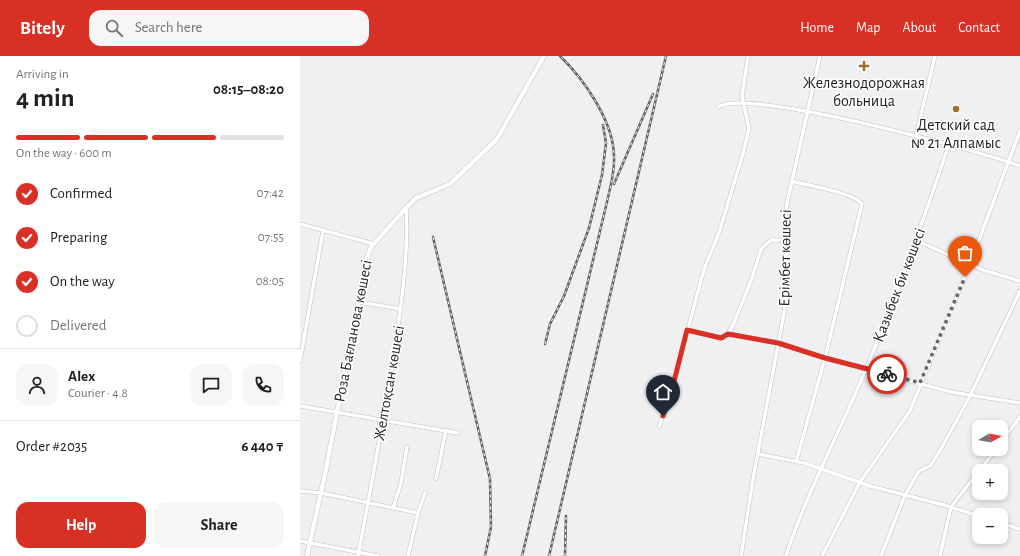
<!DOCTYPE html>
<html lang="en">
<head>
<meta charset="utf-8">
<style>
	:root { --surface:#fff; --page:#f6f6f6; --text:#202124; --muted:#757577; --line:#e0e0e0; --accent:#d93025 }
	body { margin:0; font-family:"Alegreya Sans",sans-serif; background:var(--page); color:var(--text); height:100vh; display:flex; flex-direction:column; font-size:15px; white-space:nowrap }
	* { box-sizing:border-box; margin:0 }
	p { font-size:13px; color:var(--muted) }
	.icon { flex:none; width:22px; height:22px; fill:none; stroke:currentColor; stroke-width:2; stroke-linecap:round; stroke-linejoin:round }
	.map { position:relative; flex:1; overflow:hidden }
	.panel { display:flex; flex-direction:column; background:var(--surface); width:300px }
	.panel>* { flex:none }
	.needle { width:26px; rotate:81deg }
	.controls { position:absolute; left:672px; top:364px; display:grid; gap:8px }
	.controls a { display:grid; place-items:center; width:36px; height:36px; border-radius:8px; background:var(--surface); box-shadow:0 2px 6px #0003; font-size:20px }
	.pin { position:absolute; display:grid; place-items:center; width:34px; height:34px; color:#fff; margin:-41px -17px; border-radius:50% 50% 50% 0; rotate:-45deg; box-shadow:0 0 4px #0007 }
	.pin .icon { rotate:45deg }
	.courier { position:absolute; display:grid; place-items:center; width:40px; height:40px; margin:-20px; border:3px solid #d93025; border-radius:50%; background:#fff; color:#222; box-shadow:0 1px 5px #0007 }
	.headline em { font-style:normal; font-weight:700 }
	.headline div { display:flex; flex-direction:column-reverse }
	.headline { display:flex; align-items:center; justify-content:space-between; height:68px; padding:0 16px }
	h1 { font-size:26px; font-weight:700; line-height:30px }
	.bar { display:grid; grid-template-columns:repeat(4,1fr); gap:6px 4px; align-content:center; height:48px; padding:0 16px }
	.bar i { height:5px; border-radius:3px; background:var(--line) }
	.bar .active { background:var(--accent) }
	.bar p { grid-column:span 4 }
	.line { display:flex; align-items:center; gap:10px; padding:0 16px; border-top:1px solid var(--line) }
	.line div { flex:1 }
	.round { display:grid; place-items:center; flex:none; width:42px; height:42px; border-radius:12px; background:var(--page) }
	ol { padding:0 16px; list-style:none }
	li { display:flex; align-items:center; gap:12px; height:44px }
	li p { margin-inline-start:auto }
	li .icon { padding:4px; border-radius:50%; background:var(--accent); color:#fff; stroke-width:4 }
	li:last-child { color:var(--muted) }
	li i { width:22px; height:22px; border:2px solid var(--line); border-radius:50% }
	.cta { display:flex; gap:8px; margin-top:auto; padding:8px 16px }
	.cta a { flex:1; height:46px; border-radius:12px; background:var(--accent); color:#fff; font-size:16px; font-weight:700; line-height:46px; text-align:center }
	.cta a+a { background:var(--page); color:var(--text) }
	header { display:flex; align-items:center; gap:24px; box-sizing:border-box; height:56px; padding:0 20px; background:var(--accent); color:#fff }
	header strong { font-size:19px }
	nav { display:flex; gap:22px; margin-inline-start:auto; font-size:14px }
	.search { width:280px; height:36px; background:var(--page); display:flex; align-items:center; gap:10px; box-sizing:border-box; padding:0 14px; border-radius:12px; color:var(--muted); font-size:15px }
	main { display:flex; flex:1; min-height:0 }
	.map>svg:first-child { display:block }
</style>
</head>
<body>
<header>
<strong>Bitely</strong>
<div class="search"><svg class="icon" aria-label="search" viewBox="0 0 24 24"><circle cx="10" cy="10" r="6"/><path d="M15 15l6 6"/></svg>Search here</div>
<nav><a>Home</a><a>Map</a><a>About</a><a>Contact</a></nav>
</header>
<main>
<section class="panel">
<div class="headline"><div><h1>4 min</h1><p>Arriving in</p></div><em>08:15–08:20</em></div>
<div class="bar"><i class="active"></i><i class="active"></i><i class="active"></i><i></i><p>On the way · 600 m</p></div>
<ol>
<li><svg class="icon" aria-label="check" viewBox="0 0 24 24"><path d="M5 12l5 5 9-10"/></svg>Confirmed<p>07:42</p></li>
<li><svg class="icon" aria-label="check" viewBox="0 0 24 24"><path d="M5 12l5 5 9-10"/></svg>Preparing<p>07:55</p></li>
<li><svg class="icon" aria-label="check" viewBox="0 0 24 24"><path d="M5 12l5 5 9-10"/></svg>On the way<p>08:05</p></li>
<li><i></i>Delivered</li>
</ol>
<div class="line" style="height:72px"><a class="round"><svg class="icon" aria-label="person" viewBox="0 0 24 24"><circle cx="12" cy="8" r="4"/><path d="M4 21q1-7 8-7t8 7"/></svg></a><div><b>Alex</b><p>Courier · 4.8</p></div><a class="round"><svg class="icon" aria-label="chat" viewBox="0 0 24 24"><path d="M4 5h16v11H9l-5 4z"/></svg></a><a class="round"><svg class="icon" aria-label="phone" viewBox="0 0 24 24"><path d="M5 4h4l2 5-3 2q2 4 5 5l2-3 5 2v4C11 20 4 13 5 4z"/></svg></a></div>
<div class="line" style="height:52px"><div>Order #2035</div><b>6 440 ₸</b></div>
<div class="cta"><a>Help</a><a>Share</a></div>
</section>
<div class="map">
<svg width="720" height="500" viewBox="0 0 720 500">
	<rect width="100%" height="100%" fill="#f0eff2"/>
	<g fill="none" stroke-linecap="round" stroke-linejoin="round">
		<g stroke="#c1c0c4" stroke-width="4.5">
			<g id="minor">
				<path d="M 418,51 C 446,31 680,95 720,110"/>
				<polyline points="616,80 635,0"/>
				<path d="M 491,125 C 505,129 556,137 562,148 L 525,302 L 496,406"/>
				<polyline points="0,168 74,188"/>
				<polyline points="615,184 683,214 720,225"/>
				<polyline points="59,246 101,253"/>
				<polyline points="387,274 421,282 426,281 433,269 451,225 461,193 471,184 485,184"/>
				<polyline points="429,278 479,287 525,302 651,336 720,347"/>
				<polyline points="0,305 23,175"/>
				<polyline points="0,350 158,377"/>
				<polyline points="359,371 371,337 404,213 419,177 442,101 449,73 442,40 448,0"/>
				<polyline points="701,386 720,361"/>
				<polyline points="458,398 504,407 570,430 644,449 679,460"/>
				<polyline points="136,423 146,374"/>
				<polyline points="0,435 21,437 118,457"/>
				<polyline points="93,452 101,427 107,391"/>
				<polyline points="701,467 720,473"/>
				<polyline points="0,485 78,500"/>
				<path d="M 58,500 C 70,436 82,373 92,309 C 100,257 109,204 106,152"/>
				<polyline points="108,500 118,457 125,437"/>
				<polyline points="441,500 453,423 484,257 488,226 485,166 487,147 520,0"/>
				<path d="M 486,500 C 507,435 540,376 566,313 C 597,239 624,163 649,88"/>
				<polyline points="522,500 560,426 610,355 670,208 720,75"/>
				<polyline points="581,500 605,439 619,415 630,410 641,393 670,340 720,235"/>
				<polyline points="640,500 651,451 696,393"/>
			</g>
		</g>
		<g stroke="#c1c0c4" stroke-width="5.5">
			<polyline id="tertiary" points="7,500 25,418 67,202 71,191 106,152 116,142 150,128 197,83 244,0"/>
		</g>
		<use href="#minor" stroke="#fff" stroke-width="3.5"/>
		<use href="#tertiary" stroke="#fff" stroke-width="4.5"/>
		<g stroke="#626163" stroke-width="2.5">
			<g id="rail">
				<polyline points="314,128 353,38"/>
				<polyline points="133,181 190,423 191,471 185,500"/>
				<polyline points="245,288 250,268 264,240 289,172 302,119 306,87 303,69"/>
				<path d="M 222,500 L 307,146 C 310,132 315,116 314,101 C 314,66 284,23 260,0"/>
				<polyline points="249,500 366,0"/>
				<polyline points="265,500 266,460"/>
			</g>
		</g>
		<use href="#rail" stroke="#fff" stroke-width="1" stroke-dasharray="3" stroke-linecap="butt"/>
	</g>
	<g fill="none" stroke-linecap="round" stroke-linejoin="round">
		<polyline stroke="#69686a" stroke-width="4" stroke-dasharray="0 7.2" points="587,318 620,327 665,221"/>
		<polyline stroke="#d93025" stroke-width="5" points="363,360 371,337 387,274 421,282 428,278 478,287 525,302 587,318"/>
	</g>
	<g fill="#a76d2c" stroke="#fff" stroke-width="1.5">
		<path d="M562 4h4v4h4v4h-4v4h-4v-4h-4v-4h4z"/>
		<circle cx="656" cy="53" r="4"/>
	</g>
	<g text-anchor="middle" dominant-baseline="central" stroke-width="3" stroke-linejoin="round" paint-order="stroke">
		<g font-size="16" fill="#201f21" stroke="#fff">
			<text x="564" y="27">Железнодорожная<tspan x="564" dy="18">больница</tspan></text>
			<text x="656" y="69">Детский сад<tspan x="656" dy="18">№ 21 Алпамыс</tspan></text>
		</g>
		<g font-size="16" fill="#201f21" stroke="#fff">
			<text transform="translate(485 202) rotate(-89)">Ерімбет көшесі</text>
			<text transform="translate(599 229) rotate(-69)">Қазыбек би көшесі</text>
			<text transform="translate(53 275) rotate(-79)">Роза Бағланова көшесі</text>
			<text transform="translate(89 327) rotate(-80)">Желтоқсан көшесі</text>
		</g>
	</g>
</svg>
<div class="controls">
<a><svg class="needle" viewBox="-14 -14 28 28"><path d="M0-13l5 13h-10z" fill="#e53935"/><path d="M0 13l5-13h-10z" fill="#757577"/></svg></a>
<a>+</a>
<a>−</a>
</div>
<div class="pin" style="left:665px;top:221px;background:#ea580c"><svg class="icon" aria-label="bag" viewBox="0 0 24 24"><path d="M5 8h14l-1 12H6zM9 8a3 3 0 0 1 6 0"/></svg></div>
<div class="pin" style="left:363px;top:360px;background:#1f2937"><svg class="icon" aria-label="home" viewBox="0 0 24 24"><path d="M3 11l9-7 9 7M6 9v11h12V9"/></svg></div>
<div class="courier" style="left:587px;top:318px"><svg class="icon" aria-label="bike" viewBox="0 0 24 24"><circle cx="6" cy="16" r="4"/><circle cx="18" cy="16" r="4"/><path d="M6 16l4-8h5l3 8M10 8l3 8H6M13 5h3"/></svg></div>
</div>
</main>
</body>
</html>
